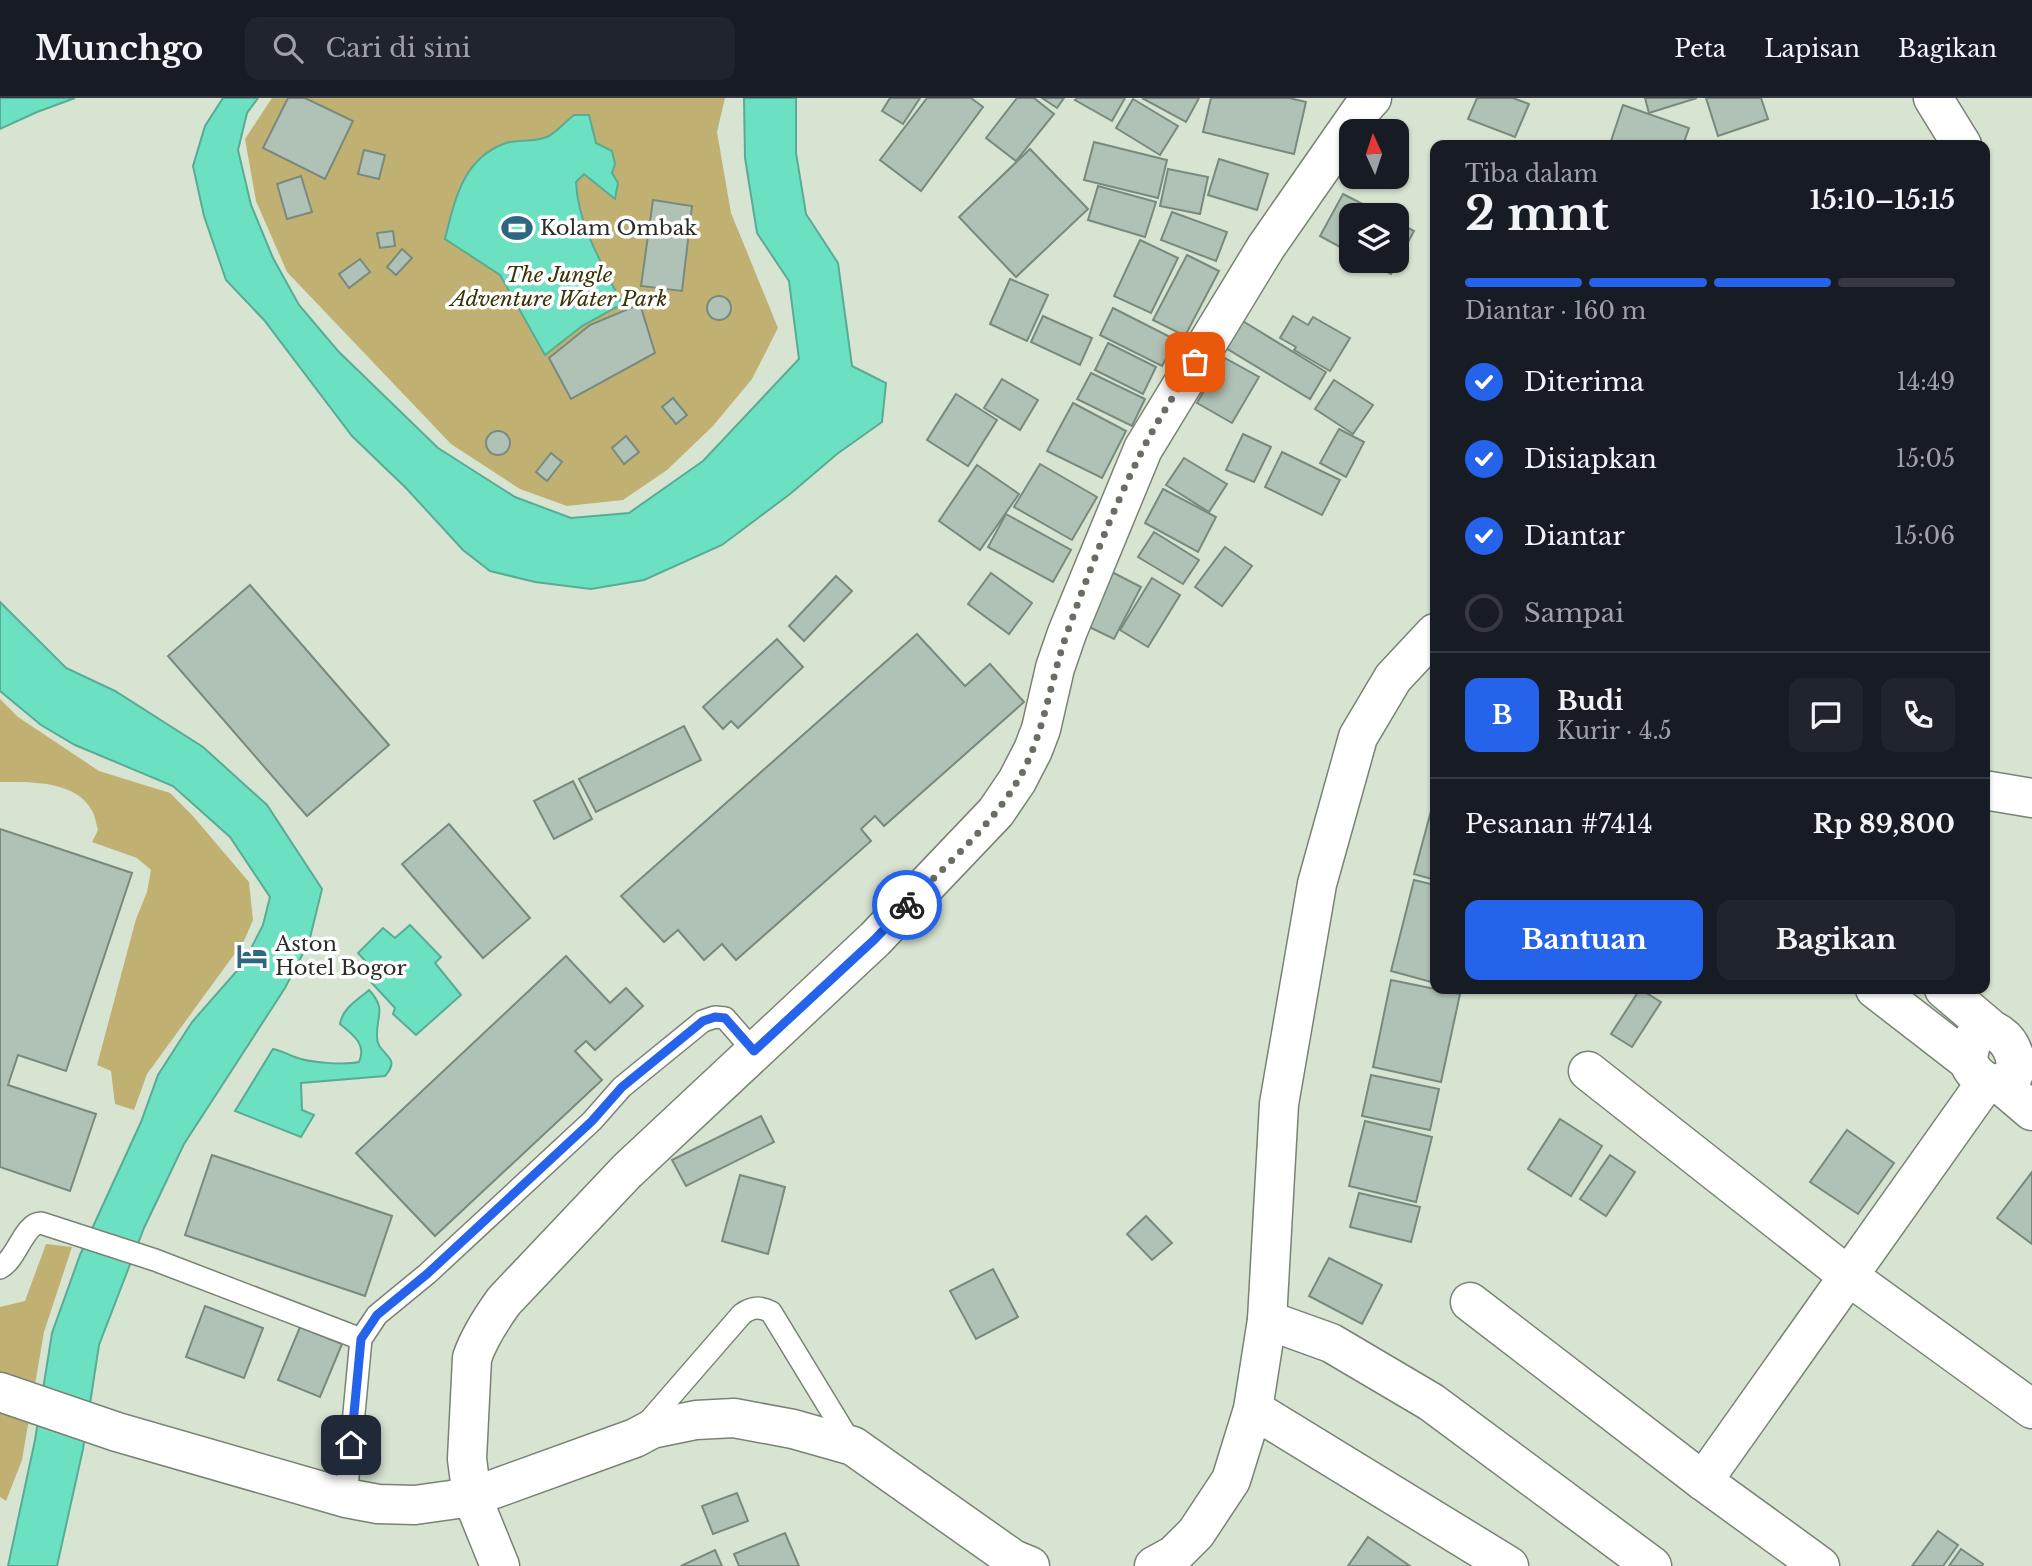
<!DOCTYPE html>
<html lang="id">
<head>
<meta charset="utf-8">
<style>
	:root { --surface:#171b24; --page:#20242c; --text:#f1f3f6; --muted:#9ea1a6; --line:#363941; --accent:#2563eb }
	body { margin:0; font-family:"Libre Baskerville",serif; background:var(--page); color:var(--text); height:100vh; display:flex; flex-direction:column; font-size:26px; white-space:nowrap }
	* { box-sizing:border-box; margin:0 }
	p { font-size:23px; color:var(--muted) }
	.icon { flex:none; width:38px; height:38px; fill:none; stroke:currentColor; stroke-width:2; stroke-linecap:round; stroke-linejoin:round }
	.map { position:relative; flex:1; overflow:hidden }
	.sheet { position:absolute; left:1430px; top:42px; width:560px; height:854px; display:flex; flex-direction:column; background:var(--surface); border-radius:14px; box-shadow:0 2px 5px #0004 }
	.sheet>* { flex:none }
	.needle { width:46px; rotate:357deg }
	.tools { position:absolute; left:1339px; top:21px; display:grid; gap:14px }
	.tools a { display:grid; place-items:center; width:70px; height:70px; border-radius:14px; background:var(--surface); box-shadow:0 2px 5px #0004; font-size:35px }
	.pin { position:absolute; display:grid; place-items:center; width:60px; height:60px; color:#fff; margin:-30px; border-radius:14px; box-shadow:0 4px 10px #0006 }
	.courier { position:absolute; display:grid; place-items:center; width:70px; height:70px; margin:-35px; border:5px solid #2563eb; border-radius:50%; background:#fff; color:#222; box-shadow:0 2px 9px #0007 }
	.headline em { font-style:normal; font-weight:800 }
	.headline div { display:flex; flex-direction:column-reverse }
	.headline { display:flex; align-items:center; justify-content:space-between; height:119px; padding:0 35px }
	h1 { font-size:46px; font-weight:800; line-height:52px }
	.bar { display:grid; grid-template-columns:repeat(4,1fr); gap:10px 7px; align-content:center; height:84px; padding:0 35px }
	.bar i { height:9px; border-radius:5px; background:var(--line) }
	.bar .active { background:var(--accent) }
	.bar p { grid-column:span 4 }
	.line { display:flex; align-items:center; gap:18px; padding:0 35px; border-top:2px solid var(--line) }
	.line div { flex:1 }
	.round { display:grid; place-items:center; flex:none; width:74px; height:74px; border-radius:14px; background:var(--page) }
	ol { padding:0 35px; list-style:none }
	li { display:flex; align-items:center; gap:21px; height:77px }
	li p { margin-inline-start:auto }
	li .icon { padding:7px; border-radius:50%; background:var(--accent); color:#fff; stroke-width:4 }
	li:last-child { color:var(--muted) }
	li i { width:38px; height:38px; border:4px solid var(--line); border-radius:50% }
	.action { display:flex; gap:14px; margin-top:auto; padding:14px 35px }
	.action a { flex:1; height:80px; border-radius:14px; background:var(--accent); color:#fff; font-size:28px; font-weight:800; line-height:80px; text-align:center }
	.action a+a { background:var(--page); color:var(--text) }
	header { display:flex; align-items:center; gap:42px; box-sizing:border-box; height:98px; padding:0 35px; background:var(--surface); border-bottom:2px solid var(--line) }
	header strong { font-size:33px }
	nav { display:flex; gap:38px; margin-inline-start:auto; font-size:24px }
	.search { width:490px; height:63px; background:var(--page); display:flex; align-items:center; gap:18px; box-sizing:border-box; padding:0 24px; border-radius:14px; color:var(--muted); font-size:26px }
	.map>svg:first-child { display:block }
</style>
</head>
<body>
<header>
<strong>Munchgo</strong>
<div class="search"><svg class="icon" aria-label="search" viewBox="0 0 24 24"><circle cx="10" cy="10" r="6"/><path d="M15 15l6 6"/></svg>Cari di sini</div>
<nav><a>Peta</a><a>Lapisan</a><a>Bagikan</a></nav>
</header>
<div class="map">
<svg width="2032" height="1468" viewBox="0 0 2032 1468">
	<rect width="100%" height="100%" fill="#d8e4d2"/>
	<g fill="#c0b173">
		<polygon points="272,0 725,0 717,34 731,115 778,230 752,281 713,328 667,372 623,402 567,408 520,391 451,346 287,174 256,103 245,41"/>
		<path d="M 0,601 L 18,619 L 99,673 L 170,695 L 192,717 L 249,784 L 253,822 L 244,843 L 147,976 L 134,1012 L 115,1006 L 111,973 L 97,967 L 136,821 L 147,794 L 151,772 L 137,760 L 92,744 L 98,732 C 96,725 95,717 91,711 C 74,682 29,684 0,684 Z"/>
		<polygon points="46,1146 72,1149 44,1234 22,1362 6,1403 0,1399 0,1209 25,1203"/>
	</g>
	<g fill="#6ce1c2" stroke="#58ab94" stroke-width="2">
		<polygon points="0,0 75,0 37,14 0,31"/>
		<polygon points="223,0 258,0 247,15 238,52 251,107 273,160 299,207 338,253 438,350 515,399 571,420 629,415 703,363 799,261 789,183 757,135 745,60 744,0 796,0 796,55 806,116 838,165 852,268 886,285 882,324 837,356 790,396 722,447 644,482 591,491 535,484 490,473 463,452 406,390 352,338 264,222 226,182 204,118 193,68 205,28"/>
		<path d="M 574,17 L 589,17 L 596,45 L 612,53 L 615,66 L 612,75 L 618,85 L 615,101 L 584,76 L 576,84 C 578,128 603,167 622,206 L 582,228 L 545,257 L 500,177 L 445,141 C 455,101 463,60 506,45 C 519,41 536,45 549,38 C 558,33 566,23 574,17 Z"/>
		<polygon points="0,504 66,570 115,593 203,649 267,707 322,791 309,844 285,890 184,1046 144,1130 99,1247 83,1351 57,1468 8,1468 35,1342 52,1235 80,1157 141,1024 158,977 192,924 243,866 263,827 270,799 230,739 173,688 75,647 41,627 0,593"/>
		<polygon points="410,827 441,859 435,865 461,897 416,937 393,916 395,910 371,884 378,877 358,855 383,830 395,840"/>
		<path d="M 369,892 C 387,911 376,918 377,939 C 377,951 387,954 391,963 C 393,969 388,974 385,978 L 301,985 L 302,1012 L 314,1017 L 301,1039 L 235,1013 L 273,951 C 282,953 287,956 295,959 C 309,965 345,967 359,964 C 367,946 353,937 340,926 C 343,909 358,902 369,892 Z"/>
	</g>
	<g fill="#b0c2b5" stroke="#788a7d" stroke-width="2">
		<polygon points="288,0 305,0 353,23 325,81 263,50"/>
		<polygon points="890,0 920,0 903,26 882,13"/>
		<polygon points="927,0 971,0 983,9 921,93 880,62"/>
		<polygon points="1017,0 1034,0 1054,16 1016,63 986,40"/>
		<polygon points="1042,0 1064,0 1057,10"/>
		<polygon points="1077,0 1125,0 1112,23 1075,2"/>
		<polygon points="1142,0 1199,0 1186,24"/>
		<polygon points="1211,0 1289,0 1306,4 1294,56 1203,34"/>
		<polygon points="1477,0 1513,0 1529,6 1515,39 1468,21"/>
		<polygon points="1645,0 1697,0 1649,15"/>
		<polygon points="1706,0 1761,0 1768,21 1718,38"/>
		<polygon points="1133,1 1178,28 1160,57 1116,30"/>
		<polygon points="1623,7 1689,30 1683,47 1610,46"/>
		<polygon points="1094,44 1167,62 1158,100 1084,82"/>
		<polygon points="1030,51 1088,111 1016,179 959,119"/>
		<polygon points="364,52 385,57 379,81 358,76"/>
		<polygon points="1219,61 1268,76 1257,112 1208,97"/>
		<polygon points="1168,71 1208,79 1200,116 1160,108"/>
		<polygon points="301,78 312,114 287,121 277,86"/>
		<polygon points="1359,79 1380,79 1375,88"/>
		<polygon points="1098,88 1156,104 1145,139 1088,122"/>
		<polygon points="1343,96 1384,117 1351,117 1351,155 1320,138"/>
		<polygon points="653,102 692,108 682,193 641,188"/>
		<polygon points="1172,114 1227,134 1216,163 1161,142"/>
		<polygon points="1396,124 1414,133 1391,176 1365,163 1396,163"/>
		<polygon points="393,133 395,148 380,150 377,135"/>
		<polygon points="1140,142 1178,160 1151,215 1114,198"/>
		<polygon points="402,151 412,160 396,177 387,169"/>
		<polygon points="1187,157 1219,173 1185,238 1153,222"/>
		<polygon points="360,161 370,174 349,190 339,176"/>
		<polygon points="1010,181 1048,197 1027,243 990,226"/>
		<circle cx="719" cy="210" r="12"/>
		<polygon points="640,206 655,255 571,301 549,260 590,227"/>
		<polygon points="1113,210 1176,242 1162,268 1100,237"/>
		<polygon points="1043,218 1092,240 1080,267 1031,244"/>
		<polygon points="1293,218 1308,227 1313,219 1350,240 1330,273 1294,252 1296,249 1280,240"/>
		<polygon points="1241,222 1326,274 1310,301 1224,249"/>
		<polygon points="1108,245 1156,269 1143,296 1095,272"/>
		<polygon points="1223,259 1259,279 1232,325 1197,305"/>
		<polygon points="1091,275 1145,301 1132,328 1077,301"/>
		<polygon points="1002,281 1038,302 1020,332 984,310"/>
		<polygon points="1334,282 1373,307 1353,336 1315,311"/>
		<polygon points="956,296 997,322 968,368 927,342"/>
		<polygon points="673,300 687,317 676,326 662,309"/>
		<polygon points="1073,305 1126,333 1102,380 1047,353"/>
		<polygon points="1339,331 1364,344 1346,379 1320,365"/>
		<circle cx="498" cy="345" r="12"/>
		<polygon points="1243,336 1271,349 1254,384 1226,372"/>
		<polygon points="626,338 639,354 624,366 612,350"/>
		<polygon points="1282,354 1340,382 1322,417 1265,389"/>
		<polygon points="551,355 562,364 547,383 536,374"/>
		<polygon points="1184,360 1227,386 1209,414 1166,387"/>
		<polygon points="1040,366 1097,399 1072,442 1014,409"/>
		<polygon points="977,367 1019,396 980,452 939,423"/>
		<polygon points="1163,391 1216,419 1198,454 1145,425"/>
		<polygon points="1006,416 1071,452 1053,484 988,449"/>
		<polygon points="1154,434 1199,462 1183,486 1138,459"/>
		<polygon points="1225,449 1252,468 1222,508 1195,489"/>
		<polygon points="1108,472 1141,489 1114,541 1081,525"/>
		<polygon points="991,475 1032,505 1009,536 968,506"/>
		<polygon points="836,478 852,493 804,543 789,528"/>
		<polygon points="1152,480 1180,497 1148,549 1120,532"/>
		<polygon points="250,487 389,647 307,718 168,558"/>
		<polygon points="917,536 965,588 990,566 1024,604 884,728 875,718 861,731 871,743 736,862 722,846 704,862 678,832 664,844 621,798"/>
		<polygon points="777,541 803,569 738,630 731,623 723,631 703,609"/>
		<polygon points="684,628 701,662 596,714 579,681"/>
		<polygon points="573,683 592,721 554,741 534,703"/>
		<polygon points="1434,702 1435,702 1435,782 1414,776"/>
		<polygon points="449,726 530,820 483,860 402,766"/>
		<polygon points="0,731 132,775 66,973 18,957 8,987 96,1016 70,1093 0,1069"/>
		<polygon points="1414,782 1435,787 1435,885 1391,873"/>
		<polygon points="566,858 610,905 626,890 643,908 595,952 586,943 575,953 602,982 435,1138 356,1055"/>
		<polygon points="1391,882 1460,896 1441,984 1373,969"/>
		<polygon points="1640,891 1661,904 1632,949 1611,936"/>
		<polygon points="1371,977 1439,991 1430,1032 1362,1018"/>
		<polygon points="761,1018 774,1044 686,1088 672,1062"/>
		<polygon points="1560,1021 1602,1048 1571,1098 1528,1071"/>
		<polygon points="1365,1023 1432,1039 1416,1104 1349,1088"/>
		<polygon points="1847,1032 1894,1065 1858,1116 1810,1084"/>
		<polygon points="212,1057 392,1118 365,1198 185,1137"/>
		<polygon points="1610,1057 1635,1074 1606,1118 1580,1101"/>
		<polygon points="2032,1074 2032,1146 1997,1120"/>
		<polygon points="740,1077 785,1089 768,1156 722,1143"/>
		<polygon points="1359,1095 1420,1109 1411,1144 1350,1129"/>
		<polygon points="1146,1118 1172,1145 1152,1162 1127,1136"/>
		<polygon points="1329,1160 1382,1187 1362,1226 1309,1198"/>
		<polygon points="993,1171 1018,1219 976,1241 950,1193"/>
		<polygon points="205,1208 263,1230 244,1280 186,1259"/>
		<polygon points="300,1229 342,1246 320,1299 278,1282"/>
		<polygon points="737,1395 748,1423 713,1436 702,1408"/>
		<polygon points="1938,1433 1958,1447 1943,1468 1912,1468"/>
		<polygon points="785,1435 799,1468 739,1468 734,1456"/>
		<polygon points="1368,1439 1410,1468 1348,1468"/>
		<polygon points="1961,1451 1983,1466 1982,1468 1949,1468"/>
		<polygon points="715,1452 722,1468 681,1468"/>
	</g>
	<g fill="none" stroke-linecap="round" stroke-linejoin="round">
		<g stroke="#788373" stroke-width="24">
			<g id="service">
				<path d="M 0,1170 C 17,1161 24,1125 41,1125 L 155,1162 L 361,1241"/>
				<path d="M 643,1330 L 742,1216 C 752,1209 760,1208 771,1214 L 852,1347"/>
				<polyline points="346,1400 361,1241 377,1217 427,1176 592,1023 622,989 703,923 715,919 725,920 754,953"/>
			</g>
		</g>
		<g stroke="#788373" stroke-width="41">
			<g id="minor">
				<polyline points="1933,0 1962,47"/>
				<polyline points="1984,692 2032,700"/>
				<path d="M 1875,891 L 1968,963 C 1975,980 1993,993 2011,981 C 2032,951 1973,897 1968,963"/>
				<polyline points="1944,891 1991,931"/>
				<polyline points="1588,973 1847,1177 2032,1311"/>
				<polyline points="1999,985 2032,1013"/>
				<polyline points="1470,1204 1703,1383 1820,1468"/>
				<polyline points="1267,1222 1331,1245 1431,1304 1652,1468"/>
				<polyline points="0,1294 117,1334 346,1400 378,1406 415,1407 472,1399 635,1340 652,1331 696,1322 734,1320 793,1331 853,1348 1013,1461 1030,1468"/>
				<polyline points="1253,1311 1509,1468"/>
				<polyline points="1703,1383 1986,984"/>
				<path d="M 500,1468 L 472,1399 L 467,1361 L 472,1260 C 479,1239 491,1221 504,1203 L 627,1073 L 875,841 L 996,714 L 1017,683 L 1033,652 L 1041,631 L 1055,570 L 1067,535 L 1143,351 L 1266,149 L 1362,11 L 1372,0"/>
				<polyline points="1154,1468 1174,1457 1196,1435 1231,1382 1253,1311 1267,1222 1279,1006 1317,786 1358,639 1393,580 1435,535"/>
			</g>
		</g>
		<use href="#service" stroke="#fff" stroke-width="21"/>
		<use href="#minor" stroke="#fff" stroke-width="38"/>
	</g>
	<g fill="none" stroke-linecap="round" stroke-linejoin="round">
		<path stroke="#676e63" stroke-width="7" stroke-dasharray="0 12.6" d="M 907,807 C 944,769 990,729 1017,684 C 1044,639 1049,587 1066,538 C 1088,476 1113,410 1143,351 C 1158,321 1177,293 1195,264"/>
		<polyline stroke="#2563eb" stroke-width="9" points="351,1347 361,1241 377,1217 427,1176 592,1023 622,989 703,923 715,919 725,920 754,953 875,841 907,807"/>
	</g>
	<defs>
		<g id="stadium-bare" transform="scale(2.415)"><path d="M0-5a6.5 5 0 1 0 0 10a6.5 5 0 1 0 0-10ZM-3.5-1.8h7v3.6h-7Z" fill="#2f6681" stroke="#fff" stroke-width="2.5" paint-order="stroke"/></g>
		<g id="hotel-bare" transform="scale(2.415)"><path d="M-6-4.5h1.5V1H6V5H4.5V3h-9V5H-6ZM-4 0a1.8 1.8 0 1 1 3.6 0ZM.5 0V-2.5h3Q6-2.5 6 0Z" fill="#2f6681" stroke="#fff" stroke-width="2.5" paint-order="stroke"/></g>
	</defs>
	<g fill-rule="evenodd">
		<use href="#stadium-bare" x="517" y="130"/>
		<use href="#hotel-bare" x="252" y="858"/>
	</g>
	<g text-anchor="middle" dominant-baseline="central" stroke-width="7" stroke-linejoin="round" paint-order="stroke">
		<g font-size="21" fill="#2a2e27" stroke="#fff" text-anchor="start">
			<text x="540" y="130">Kolam Ombak</text>
			<text x="275" y="846">Aston<tspan x="275" dy="24">Hotel Bogor</tspan></text>
		</g>
		<g font-size="21" font-style="italic" fill="#3b3208" stroke="#fff">
			<text x="559" y="177">The Jungle<tspan x="559" dy="24">Adventure Water Park</tspan></text>
		</g>
	</g>
</svg>
<div class="tools">
<a><svg class="needle" viewBox="-14 -14 28 28"><path d="M0-13l5 13h-10z" fill="#e53935"/><path d="M0 13l5-13h-10z" fill="#9ea1a6"/></svg></a>
<a><svg class="icon" aria-label="layers" viewBox="0 0 24 24"><path d="M12 4l9 5-9 5-9-5zM3 14l9 5 9-5"/></svg></a>
</div>
<div class="pin" style="left:1195px;top:264px;background:#ea580c"><svg class="icon" aria-label="bag" viewBox="0 0 24 24"><path d="M5 8h14l-1 12H6zM9 8a3 3 0 0 1 6 0"/></svg></div>
<div class="pin" style="left:351px;top:1347px;background:#1f2937"><svg class="icon" aria-label="home" viewBox="0 0 24 24"><path d="M3 11l9-7 9 7M6 9v11h12V9"/></svg></div>
<div class="courier" style="left:907px;top:807px"><svg class="icon" aria-label="bike" viewBox="0 0 24 24"><circle cx="6" cy="16" r="4"/><circle cx="18" cy="16" r="4"/><path d="M6 16l4-8h5l3 8M10 8l3 8H6M13 5h3"/></svg></div>
<section class="sheet">
<div class="headline"><div><h1>2 mnt</h1><p>Tiba dalam</p></div><em>15:10–15:15</em></div>
<div class="bar"><i class="active"></i><i class="active"></i><i class="active"></i><i></i><p>Diantar · 160 m</p></div>
<ol>
<li><svg class="icon" aria-label="check" viewBox="0 0 24 24"><path d="M5 12l5 5 9-10"/></svg>Diterima<p>14:49</p></li>
<li><svg class="icon" aria-label="check" viewBox="0 0 24 24"><path d="M5 12l5 5 9-10"/></svg>Disiapkan<p>15:05</p></li>
<li><svg class="icon" aria-label="check" viewBox="0 0 24 24"><path d="M5 12l5 5 9-10"/></svg>Diantar<p>15:06</p></li>
<li><i></i>Sampai</li>
</ol>
<div class="line" style="height:126px"><b class="round" style="background:var(--accent);color:#fff">B</b><div><b>Budi</b><p>Kurir · 4.5</p></div><a class="round"><svg class="icon" aria-label="chat" viewBox="0 0 24 24"><path d="M4 5h16v11H9l-5 4z"/></svg></a><a class="round"><svg class="icon" aria-label="phone" viewBox="0 0 24 24"><path d="M5 4h4l2 5-3 2q2 4 5 5l2-3 5 2v4C11 20 4 13 5 4z"/></svg></a></div>
<div class="line" style="height:91px"><div>Pesanan #7414</div><b>Rp 89,800</b></div>
<div class="action"><a>Bantuan</a><a>Bagikan</a></div>
</section>
</div>
</body>
</html>
